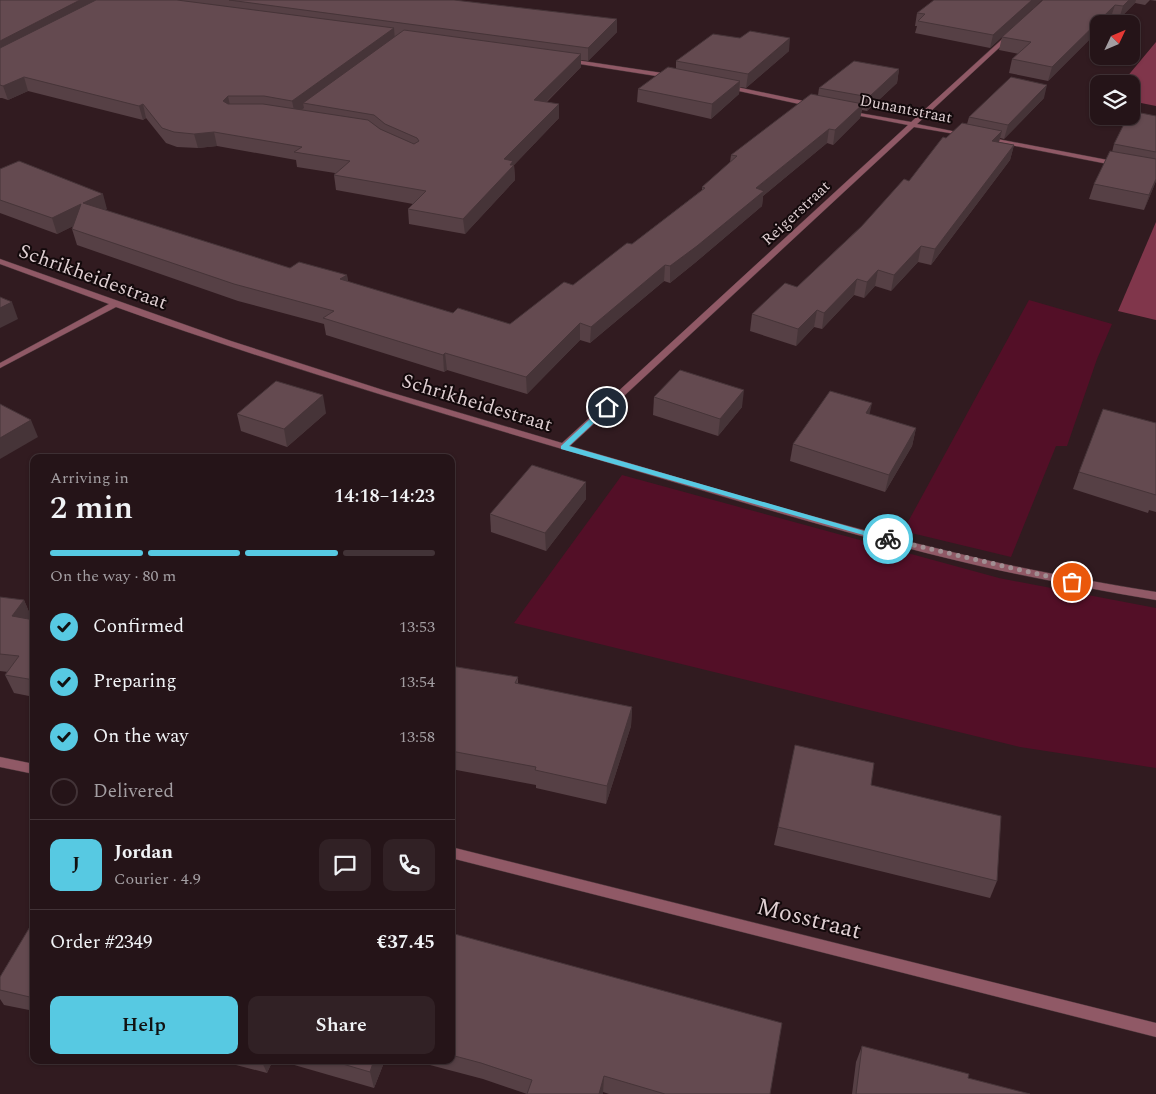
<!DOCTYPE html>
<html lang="en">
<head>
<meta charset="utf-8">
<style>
	:root { --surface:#251418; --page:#312125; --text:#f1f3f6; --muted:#a39ea2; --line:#423337; --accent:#57c9e2 }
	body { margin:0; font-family:Spectral,serif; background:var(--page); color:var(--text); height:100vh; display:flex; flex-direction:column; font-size:19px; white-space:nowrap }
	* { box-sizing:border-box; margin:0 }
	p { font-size:16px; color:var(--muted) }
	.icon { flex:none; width:28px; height:28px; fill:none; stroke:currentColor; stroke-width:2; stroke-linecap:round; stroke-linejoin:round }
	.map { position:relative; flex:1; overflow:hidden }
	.sheet { position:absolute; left:30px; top:454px; width:425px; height:610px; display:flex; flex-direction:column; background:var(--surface); border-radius:10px; box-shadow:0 1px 4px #0004,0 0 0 1px var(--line) }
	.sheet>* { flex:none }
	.needle { width:32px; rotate:46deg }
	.controls { position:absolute; left:1090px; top:15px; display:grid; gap:10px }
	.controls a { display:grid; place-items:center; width:50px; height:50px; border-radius:10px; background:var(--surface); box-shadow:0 1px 4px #0004,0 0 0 1px var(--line); font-size:25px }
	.pin { position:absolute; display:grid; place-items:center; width:42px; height:42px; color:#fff; margin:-21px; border:2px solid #fff; border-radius:50%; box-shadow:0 1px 5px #0007 }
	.courier { position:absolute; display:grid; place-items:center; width:50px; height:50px; margin:-25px; border:4px solid #57c9e2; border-radius:50%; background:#fff; color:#222; box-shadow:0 1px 6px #0007 }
	.summary em { font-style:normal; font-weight:600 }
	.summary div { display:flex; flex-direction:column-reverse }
	.summary { display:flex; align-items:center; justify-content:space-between; height:85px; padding:0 20px }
	h1 { font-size:32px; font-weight:600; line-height:38px }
	.bar { display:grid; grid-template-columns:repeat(4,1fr); gap:8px 5px; align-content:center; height:60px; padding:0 20px }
	.bar i { height:6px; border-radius:4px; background:var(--line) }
	.bar .current { background:var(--accent) }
	.bar p { grid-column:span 4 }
	.line { display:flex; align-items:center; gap:12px; padding:0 20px; border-top:1px solid var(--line) }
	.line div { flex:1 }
	.round { display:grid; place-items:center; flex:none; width:52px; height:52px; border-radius:10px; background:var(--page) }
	ol { padding:0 20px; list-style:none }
	li { display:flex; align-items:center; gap:15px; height:55px }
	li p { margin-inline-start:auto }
	li .icon { padding:5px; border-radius:50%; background:var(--accent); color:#111; stroke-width:4 }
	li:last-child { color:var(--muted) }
	li i { width:28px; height:28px; border:2px solid var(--line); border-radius:50% }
	.primary-button { display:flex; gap:10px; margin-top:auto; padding:10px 20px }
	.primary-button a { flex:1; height:58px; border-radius:10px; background:var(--accent); color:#111; font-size:20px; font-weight:600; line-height:58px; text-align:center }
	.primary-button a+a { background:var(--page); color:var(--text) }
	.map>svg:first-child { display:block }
</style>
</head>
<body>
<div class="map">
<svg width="1156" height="1094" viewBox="0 0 1156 1094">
	<rect width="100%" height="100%" fill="#311b20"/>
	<g fill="#530f27">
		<polygon points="1029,300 1112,324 1097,359 1067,446 1056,446 1011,557 903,531"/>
		<polygon points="622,475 999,578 1156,608 1156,768 1020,747 514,623"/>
	</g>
	<g fill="#80364b">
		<polygon points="1156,42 1156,106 1131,101 1131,84 1121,84"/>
		<polygon points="1156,222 1156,320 1118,311"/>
	</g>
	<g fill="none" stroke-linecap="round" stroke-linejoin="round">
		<g stroke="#4d383c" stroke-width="1">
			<g id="street">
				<path d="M 1009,33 L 1014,34 L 917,124 L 967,134 L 967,136 L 914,127 L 570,446 C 698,483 826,523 956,553 C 1022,569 1089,581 1156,592 L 1156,600 C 1097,590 1038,579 980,566 C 856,537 735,500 613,464 C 447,415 280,366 116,307 L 0,368 L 0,363 L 109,304 L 0,264 L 0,259 L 231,341 L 386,391 L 562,443 L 908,125 L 850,114 L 848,113 L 848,111 L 911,122 Z"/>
				<polygon points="569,59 669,74 672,76 669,78 567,62 566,61"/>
				<polygon points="727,85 813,103 816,105 813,107 725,88 725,86"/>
				<polygon points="987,137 1118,162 1121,164 1118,166 985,140 985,138"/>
				<polygon points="0,757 34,764 34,774 0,767"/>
				<polygon points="451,847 1156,1023 1156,1037 451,858"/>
			</g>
		</g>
		<use href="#street" fill="#905966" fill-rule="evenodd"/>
	</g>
	<g fill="#564045">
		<polygon points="0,0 454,0 617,32 588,61 581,60 581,67 547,102 559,104 559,118 514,165 515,180 465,234 409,224 408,209 413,204 336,190 334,175 335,173 297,167 296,160 217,146 198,148 177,147 166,143 146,118 143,120 28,91 8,100 2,98 0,98"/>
		<polygon points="1042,0 990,48 915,33 917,26 915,26 917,13"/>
		<polygon points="1043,0 1156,0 1156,1 1150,0 1145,5 1135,3 1119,19 1111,17 1105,24 1099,24 1099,30 1048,81 1009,73 1012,59 1019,54 999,50 1002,37"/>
		<polygon points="789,51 746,88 740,87 739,94 711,119 637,102 638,89 676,68 676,61"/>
		<polygon points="899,69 897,83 867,111 862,110 860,118 833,145 827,143 763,196 762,206 696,262 670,283 664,281 590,343 580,340 527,394 447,370 444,372 326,335 324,324 238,301 77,245 72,229 73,226 57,234 0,213 0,169 107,209 105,210 290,268 347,275 348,282 453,313 510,324 573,285 632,244 702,190 702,187 730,162 731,155 818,95 819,88"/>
		<polygon points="1044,98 1004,139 1000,138 999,142 1014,145 1010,160 931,265 918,262 891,291 875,286 864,298 854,295 822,329 814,327 796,346 750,331 752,314 797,287 909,181 946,138 967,124 969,117"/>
		<polygon points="1156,116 1156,181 1144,210 1089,199 1094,184 1112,152 1114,144 1139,118"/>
		<polygon points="654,397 742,407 718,436 653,415"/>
		<polygon points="326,413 287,447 241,431 237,414"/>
		<polygon points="869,414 916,428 912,446 885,492 790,461 793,444"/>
		<polygon points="1156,423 1156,512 1149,510 1148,513 1073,489 1079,472"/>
		<polygon points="586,499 546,551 491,532 490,514"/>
		<polygon points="0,597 24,600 32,619 31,620 34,620 34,697 14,693 5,675 8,672 0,671"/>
		<polygon points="451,666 518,677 518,684 632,707 631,726 606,804 536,788 536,785 451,769"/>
		<polygon points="871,785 997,881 990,898 774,845 778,827"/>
		<polygon points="34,920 34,1011 4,1005 0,999 0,977"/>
		<polygon points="451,933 770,1094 609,1094 603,1092 603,1094 527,1094 483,1079 411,1060 451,1060"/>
		<polygon points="862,1046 968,1078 1030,1094 852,1094 856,1062"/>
		<polygon points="217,1060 273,1060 267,1073"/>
		<polygon points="277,1060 385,1060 374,1088"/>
	</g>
	<g fill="#463438">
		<polygon points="80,0 107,0 0,56 0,41"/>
		<polygon points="1032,0 1042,0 990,48 993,35"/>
		<polygon points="1129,0 1136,0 1135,3 1119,19 1123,6"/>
		<polygon points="1115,5 1111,17 1105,24 1099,24 1099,30 1048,81 1052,67"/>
		<polygon points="617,19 617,32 588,61 588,48"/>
		<polygon points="394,28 395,41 303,103 304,108 295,115 292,101"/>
		<polygon points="790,38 789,51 746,88 748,74"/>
		<polygon points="581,54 581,67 534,114 534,100"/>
		<polygon points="899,69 897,83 867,111 869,97"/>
		<polygon points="24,77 28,91 8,100 3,86"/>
		<polygon points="740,81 739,94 711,119 712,104"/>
		<polygon points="1047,85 1044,98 1004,139 1008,125"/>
		<polygon points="228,96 231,110 223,101"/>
		<polygon points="143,104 146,118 143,120 139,106"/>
		<polygon points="559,104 559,118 514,165 515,180 465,234 463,219 504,159"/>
		<polygon points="863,104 860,118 833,145 835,130"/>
		<polygon points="829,129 827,143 763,196 762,206 696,262 670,283 670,266 756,188"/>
		<polygon points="1002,131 998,145 992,141"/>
		<polygon points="214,132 217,146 198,148 194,134"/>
		<polygon points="1014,145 1010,160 931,265 935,249"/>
		<polygon points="1156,179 1156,181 1144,210 1149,195"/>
		<polygon points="103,194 107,209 87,219 83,203"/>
		<polygon points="81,204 86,220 57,234 52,218"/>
		<polygon points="921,246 918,262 891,291 894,275"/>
		<polygon points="665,265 664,281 590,343 591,327"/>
		<polygon points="878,270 875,286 864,298 867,282"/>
		<polygon points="347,275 349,291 340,279"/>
		<polygon points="857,279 854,295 822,329 824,313"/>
		<polygon points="12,302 18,319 0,328 0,308"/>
		<polygon points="817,310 814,327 796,346 798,329"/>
		<polygon points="580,323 580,340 527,394 526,377"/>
		<polygon points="445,353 447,370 444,372 443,355"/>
		<polygon points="744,390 742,407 718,436 720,419"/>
		<polygon points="323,395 326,413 287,447 284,429"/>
		<polygon points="872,403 868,421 866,413"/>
		<polygon points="31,420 38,437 0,459 0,438"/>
		<polygon points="916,428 912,446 885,492 889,475"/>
		<polygon points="586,482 586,499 546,551 545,533"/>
		<polygon points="24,600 32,619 20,634 12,616"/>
		<polygon points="632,707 631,726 606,804 607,786"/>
		<polygon points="261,1060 273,1060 267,1073"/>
		<polygon points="374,1060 385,1060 374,1088 370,1072"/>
		<polygon points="604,1076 603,1094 599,1094"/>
	</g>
	<g fill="#644a50" stroke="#463438">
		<polygon points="0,0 80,0 0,41"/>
		<polygon points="96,0 177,0 394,28 292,101 264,96 228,96 223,101 228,104 263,104 368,120 380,129 414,144 419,141 417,138 385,124 374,115 303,103 404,30 581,54 534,100 559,104 504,159 513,161 510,165 514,165 463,219 408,209 426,191 334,175 350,161 294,152 302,147 214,132 194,134 174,132 162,128 143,104 139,106 24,77 3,86 0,85 0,48"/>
		<polygon points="229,0 454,0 617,19 588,48"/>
		<polygon points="934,0 1032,0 993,35 918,21 925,14 917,13"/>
		<polygon points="1043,0 1129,0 1123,6 1115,5 1052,67 1012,59 1031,42 1002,37"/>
		<polygon points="750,31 790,38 748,74 676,61 713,34 740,38"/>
		<polygon points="854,61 899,69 869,97 819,88"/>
		<polygon points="668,67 740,81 712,104 638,89"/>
		<polygon points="1011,77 1047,85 1008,125 969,117"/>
		<polygon points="811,94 863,104 835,130 829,129 756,188 764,191 697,246 670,266 665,265 591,327 580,323 526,377 445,353 443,355 323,318 334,311 234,284 72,229 81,204 52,218 0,200 0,169 19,161 103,194 83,203 290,268 299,262 347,275 340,279 453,313 458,308 510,324 564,282 573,285 627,243 632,244 705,188 702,187 737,156 731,155"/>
		<polygon points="1141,113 1156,116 1156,152 1114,144 1128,116 1139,118"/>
		<polygon points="962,123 1002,131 992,141 1014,145 935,249 921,246 894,275 878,270 867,282 857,279 824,313 817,310 798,329 752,314 785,283 797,287 861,227 904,179 909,181 943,137 946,138"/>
		<polygon points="1110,151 1156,159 1156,179 1149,195 1094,184"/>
		<polygon points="0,297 12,302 0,308"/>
		<polygon points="680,370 744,390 720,419 654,397"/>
		<polygon points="276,381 323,395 284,429 237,414"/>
		<polygon points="830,391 872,403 866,413 916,428 889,475 793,444"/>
		<polygon points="0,404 31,420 0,438"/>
		<polygon points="1103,409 1156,423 1156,495 1079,472"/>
		<polygon points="532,465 586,482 545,533 490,514"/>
		<polygon points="0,597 24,600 12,616 34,620 34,680 5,675 19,656 0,654"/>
		<polygon points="451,666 518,677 515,683 632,707 607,786 535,770 536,767 451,751"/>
		<polygon points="795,745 874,763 871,785 1001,816 997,881 778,827"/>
		<polygon points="34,920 34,998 0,990 0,977"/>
		<polygon points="451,933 782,1023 770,1094 665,1094 604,1076 599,1094 527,1094 532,1080 481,1063 451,1055"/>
		<polygon points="862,1046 969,1074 968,1078 1030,1094 856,1094"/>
		<polygon points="329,1060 374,1060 370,1072"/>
	</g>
	<polygon fill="#57c9e2" points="605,405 611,407 569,446 892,539 888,542 561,449 561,446"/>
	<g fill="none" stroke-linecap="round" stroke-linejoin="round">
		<polyline stroke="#a18f93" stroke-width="5" stroke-dasharray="0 9" points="888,539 1072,582"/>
	</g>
	<g text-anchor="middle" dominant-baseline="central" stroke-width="4" stroke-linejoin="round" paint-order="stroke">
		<g font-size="16" fill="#deced1" stroke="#13090b">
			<text transform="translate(906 109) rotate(11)">Dunantstraat</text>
			<text transform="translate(796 213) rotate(-43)">Reigerstraat</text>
		</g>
		<g font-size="20" fill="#deced1" stroke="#13090b">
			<text transform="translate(93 277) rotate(20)">Schrikheidestraat</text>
			<text transform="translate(477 403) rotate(17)">Schrikheidestraat</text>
		</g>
		<g font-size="24" fill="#deced1" stroke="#13090b">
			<text transform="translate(809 919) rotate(14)">Mosstraat</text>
		</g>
	</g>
</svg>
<div class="controls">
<a><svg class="needle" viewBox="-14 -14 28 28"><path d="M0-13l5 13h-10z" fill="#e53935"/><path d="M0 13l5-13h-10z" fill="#a39ea2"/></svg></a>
<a><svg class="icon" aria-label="layers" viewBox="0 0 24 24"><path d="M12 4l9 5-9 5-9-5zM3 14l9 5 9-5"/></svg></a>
</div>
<div class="pin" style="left:1072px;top:582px;background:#ea580c"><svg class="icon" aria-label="bag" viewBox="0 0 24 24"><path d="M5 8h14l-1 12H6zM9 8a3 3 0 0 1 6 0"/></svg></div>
<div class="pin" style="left:607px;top:407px;background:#1f2937"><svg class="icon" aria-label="home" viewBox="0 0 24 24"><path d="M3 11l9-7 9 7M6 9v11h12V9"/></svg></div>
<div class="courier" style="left:888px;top:539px"><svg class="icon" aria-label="bike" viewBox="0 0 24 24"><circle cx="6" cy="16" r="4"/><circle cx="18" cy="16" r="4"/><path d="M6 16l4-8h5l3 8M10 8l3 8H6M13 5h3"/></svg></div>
<section class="sheet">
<div class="summary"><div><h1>2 min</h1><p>Arriving in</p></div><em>14:18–14:23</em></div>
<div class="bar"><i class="current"></i><i class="current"></i><i class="current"></i><i></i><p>On the way · 80 m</p></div>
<ol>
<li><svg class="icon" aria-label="check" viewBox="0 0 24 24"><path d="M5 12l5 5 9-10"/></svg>Confirmed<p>13:53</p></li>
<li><svg class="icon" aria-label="check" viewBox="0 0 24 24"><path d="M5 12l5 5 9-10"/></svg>Preparing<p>13:54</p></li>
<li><svg class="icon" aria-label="check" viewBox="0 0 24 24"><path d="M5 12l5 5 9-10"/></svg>On the way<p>13:58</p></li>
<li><i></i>Delivered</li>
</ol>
<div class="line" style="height:90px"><b class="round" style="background:var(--accent);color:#111">J</b><div><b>Jordan</b><p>Courier · 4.9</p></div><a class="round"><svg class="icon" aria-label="chat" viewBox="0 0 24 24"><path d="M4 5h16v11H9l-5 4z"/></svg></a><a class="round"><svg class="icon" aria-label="phone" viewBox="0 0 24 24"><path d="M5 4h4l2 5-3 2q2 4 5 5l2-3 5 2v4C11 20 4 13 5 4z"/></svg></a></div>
<div class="line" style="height:65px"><div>Order #2349</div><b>€37.45</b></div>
<div class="primary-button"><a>Help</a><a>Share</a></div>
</section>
</div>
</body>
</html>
